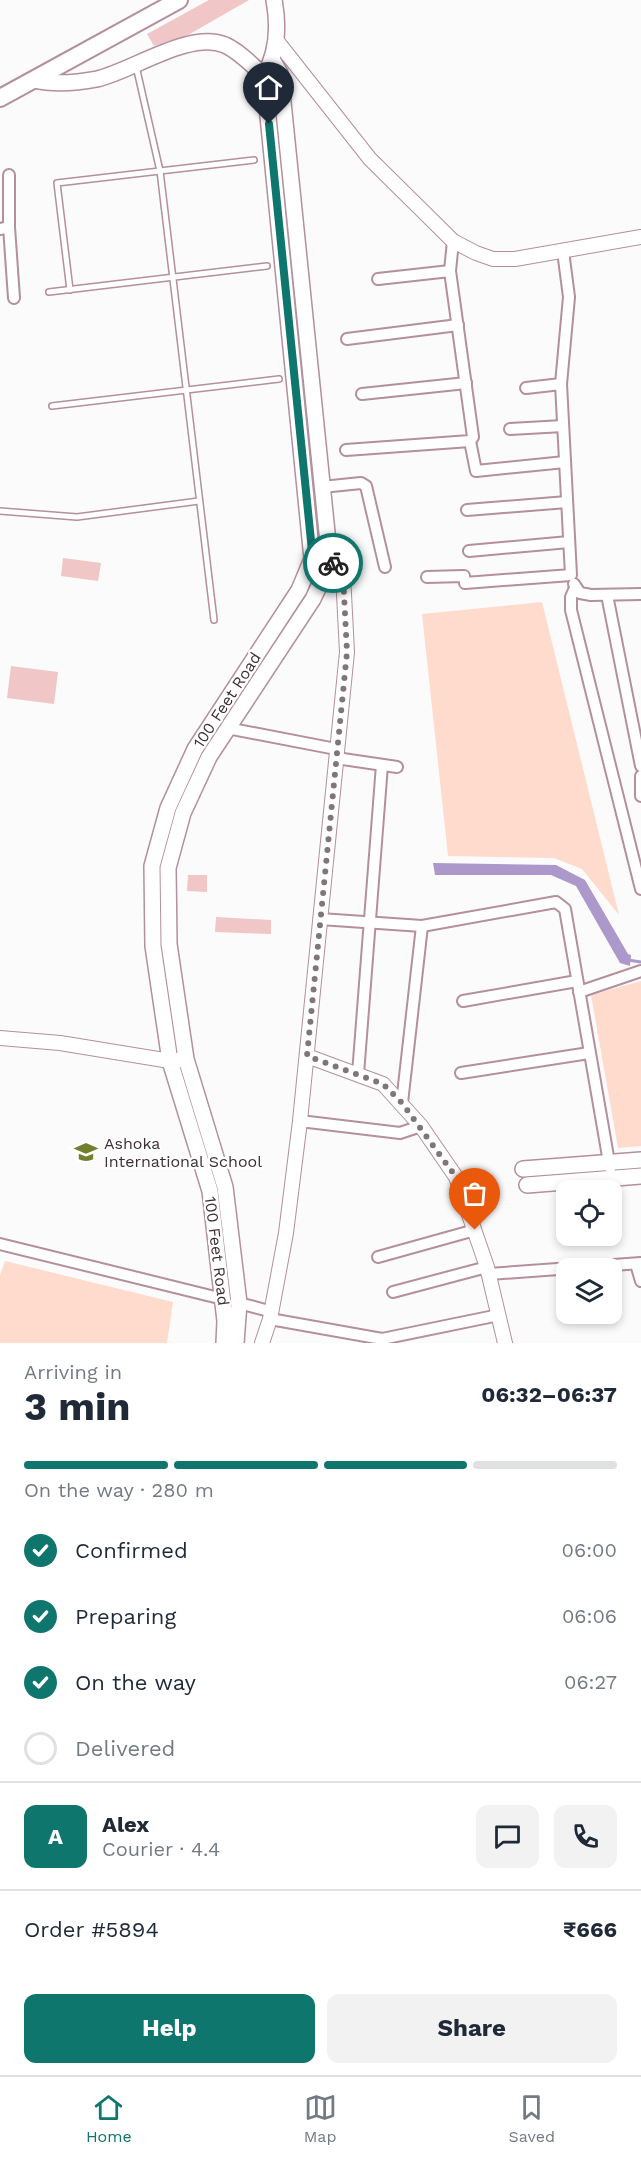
<!DOCTYPE html>
<html lang="en">
<head>
<meta charset="utf-8">
<style>
	:root { --surface:#fff; --page:#f2f2f3; --text:#1f2937; --muted:#747a83; --line:#e0e1e3; --accent:#0f766e }
	body { margin:0; font-family:"Work Sans",sans-serif; background:var(--page); color:var(--text); height:100vh; display:flex; flex-direction:column; font-size:22px; white-space:nowrap }
	* { box-sizing:border-box; margin:0 }
	p { font-size:20px; color:var(--muted) }
	.icon { flex:none; width:33px; height:33px; fill:none; stroke:currentColor; stroke-width:2; stroke-linecap:round; stroke-linejoin:round }
	.map { position:relative; height:1343px; overflow:hidden }
	.sheet { display:flex; flex-direction:column; background:var(--surface); flex:1 }
	.sheet>* { flex:none }
	.tools { position:absolute; left:556px; top:1180px; display:grid; gap:12px }
	.tools a { display:grid; place-items:center; width:66px; height:66px; border-radius:12px; background:var(--surface); box-shadow:0 3px 9px #0003; font-size:30px }
	.pin { position:absolute; display:grid; place-items:center; width:51px; height:51px; color:#fff; margin:-62px -26px; border-radius:50% 50% 50% 0; rotate:-45deg; box-shadow:0 0 6px #0007 }
	.pin .icon { rotate:45deg }
	.courier { position:absolute; display:grid; place-items:center; width:60px; height:60px; margin:-30px; border:4px solid #0f766e; border-radius:50%; background:#fff; color:#222; box-shadow:0 2px 8px #0007 }
	.headline em { font-style:normal; font-weight:700 }
	.headline div { display:flex; flex-direction:column-reverse }
	.headline { display:flex; align-items:center; justify-content:space-between; height:102px; padding:0 24px }
	h1 { font-size:39px; font-weight:700; line-height:45px }
	.bar { display:grid; grid-template-columns:repeat(4,1fr); gap:9px 6px; align-content:center; height:72px; padding:0 24px }
	.bar i { height:8px; border-radius:4px; background:var(--line) }
	.bar .selected { background:var(--accent) }
	.bar p { grid-column:span 4 }
	.line { display:flex; align-items:center; gap:15px; padding:0 24px; border-top:2px solid var(--line) }
	.line div { flex:1 }
	.round { display:grid; place-items:center; flex:none; width:63px; height:63px; border-radius:12px; background:var(--page) }
	ol { padding:0 24px; list-style:none }
	li { display:flex; align-items:center; gap:18px; height:66px }
	li p { margin-inline-start:auto }
	li .icon { padding:6px; border-radius:50%; background:var(--accent); color:#fff; stroke-width:4 }
	li:last-child { color:var(--muted) }
	li i { width:33px; height:33px; border:3px solid var(--line); border-radius:50% }
	.action { display:flex; gap:12px; margin-top:auto; padding:12px 24px }
	.action a { flex:1; height:69px; border-radius:12px; background:var(--accent); color:#fff; font-size:24px; font-weight:700; line-height:69px; text-align:center }
	.action a+a { background:var(--page); color:var(--text) }
	.menu { display:flex; justify-content:space-around; align-items:center; height:84px; border-top:2px solid var(--line); background:var(--surface); font-size:16px; color:var(--muted) }
	.menu a { display:grid; justify-items:center; gap:3px }
	.menu .selected { color:var(--accent) }
	.map>svg:first-child { display:block }
</style>
</head>
<body>
<div class="map">
<svg width="641" height="1343" viewBox="0 0 641 1343">
	<rect width="100%" height="100%" fill="#fbfbfb"/>
	<g fill="#fedbcd">
		<polygon points="542,602 619,915 582,869 554,858 448,856 422,614"/>
		<polygon points="641,981 641,1146 618,1148 591,995"/>
		<polygon points="5,1261 173,1302 167,1343 0,1343 0,1275"/>
	</g>
	<polygon fill="#ac98ca" points="433,863 556,865 585,880 628,954 631,955 630,966 620,963 576,886 551,875 435,875"/>
	<g fill="none" stroke-linecap="round" stroke-linejoin="round">
		<polyline stroke="#ac98ca" stroke-width="3" points="628,960 641,962"/>
	</g>
	<g fill="#f0c6c6">
		<polygon points="209,0 249,0 188,35 154,46 147,34"/>
		<polygon points="63,558 101,563 98,581 61,576"/>
		<polygon points="11,666 58,672 54,704 7,698"/>
		<polygon points="188,875 207,875 207,892 187,891"/>
		<polygon points="216,917 271,920 271,934 215,932"/>
	</g>
	<g fill="none" stroke-linecap="round" stroke-linejoin="round">
		<g stroke="#b48f9d" stroke-width="8">
			<g id="service">
				<polyline points="136,66 160,171 214,620"/>
				<polyline points="70,290 57,183 254,160"/>
				<polyline points="49,292 267,266"/>
				<polyline points="52,406 279,379"/>
				<polyline points="0,511 77,517 199,501"/>
			</g>
		</g>
		<g stroke="#b48f9d" stroke-width="14">
			<g id="minor">
				<polyline points="9,227 9,175"/>
				<polyline points="0,229 9,227 14,298"/>
				<polyline points="378,279 450,271"/>
				<polyline points="347,339 458,325"/>
				<polyline points="526,388 561,384"/>
				<polyline points="362,394 466,383"/>
				<polyline points="510,429 563,426"/>
				<polyline points="470,441 476,471 565,462"/>
				<polyline points="346,450 470,441 473,437 450,271 453,241"/>
				<polyline points="322,487 361,483 366,486 385,567"/>
				<polyline points="467,510 567,502"/>
				<polyline points="469,551 569,542"/>
				<polyline points="427,577 464,576 465,583 571,575 561,384 569,297 563,251"/>
				<polyline points="574,584 580,593 591,595 641,594"/>
				<polyline points="575,588 571,597 571,610 641,889"/>
				<polyline points="607,595 641,766"/>
				<polyline points="227,728 336,749"/>
				<polyline points="336,758 397,767"/>
				<polyline points="641,776 641,796"/>
				<polyline points="320,919 422,926 556,902 565,909 610,1168"/>
				<polyline points="579,992 641,971"/>
				<polyline points="463,1001 577,981"/>
				<polyline points="461,1073 589,1053"/>
				<polyline points="358,1074 382,765"/>
				<polyline points="402,1103 422,926"/>
				<polyline points="300,1121 400,1133 421,1126"/>
				<polyline points="0,1244 223,1299"/>
				<polyline points="378,1257 475,1230"/>
				<polyline points="636,1264 641,1281"/>
				<polyline points="489,1274 641,1263"/>
				<polyline points="393,1292 487,1267"/>
				<polyline points="239,1303 269,1311"/>
				<polyline points="270,1319 382,1339 499,1315"/>
			</g>
		</g>
		<g stroke="#b48f9d" stroke-width="16">
			<g id="tertiary">
				<polyline points="277,41 370,159 453,241 476,253 493,259 515,259 641,237"/>
				<polyline points="0,1038 60,1043 170,1061 186,1059"/>
				<polyline points="307,1056 383,1084 421,1126 456,1177 487,1267 505,1343"/>
				<polyline points="262,1343 270,1319 286,1233 300,1121 347,652 343,575 328,557 312,551"/>
			</g>
		</g>
		<g stroke="#b48f9d" stroke-width="18">
			<g id="secondary">
				<path d="M 34,80 C 55,85 76,83 97,79 C 132,71 190,30 225,45 C 240,52 252,65 264,76 L 274,74"/>
				<polyline points="523,1169 641,1160"/>
				<polyline points="527,1185 641,1176"/>
				<path d="M 224,1343 L 225,1321 L 210,1191 L 170,1061 L 153,946 L 152,866 L 168,808 L 195,749 L 299,590 L 312,559 L 264,76 C 278,52 279,27 274,0"/>
				<polyline points="236,1343 239,1303 225,1187 186,1059 169,944 168,868 183,813 209,757 313,599 322,580 329,552 280,73 273,61"/>
			</g>
		</g>
		<g stroke="#b48f9d" stroke-width="20">
			<polyline id="primary" points="0,98 179,0"/>
		</g>
		<use href="#service" stroke="#fff" stroke-width="5"/>
		<use href="#minor" stroke="#fff" stroke-width="10"/>
		<use href="#tertiary" stroke="#fff" stroke-width="14"/>
		<use href="#secondary" stroke="#fff" stroke-width="15"/>
		<use href="#primary" stroke="#fff" stroke-width="16"/>
	</g>
	<g fill="none" stroke-linecap="round" stroke-linejoin="round">
		<polyline stroke="#80767a" stroke-width="6" stroke-dasharray="0 10.8" points="333,563 343,575 347,652 307,1056 383,1084 402,1103 456,1177 475,1230"/>
		<polyline stroke="#0f766e" stroke-width="8" points="269,124 312,551 328,557 333,563"/>
	</g>
	<defs>
		<g id="school-bare" transform="scale(1.8)"><path d="M0-5L7-2L0 1L-7-2ZM-4 1L0 2.5L4 1V4Q0 6-4 4Z" fill="#71802f" stroke="#fff" stroke-width="2.5" paint-order="stroke"/></g>
	</defs>
	<g fill-rule="evenodd">
		<use href="#school-bare" x="86" y="1152"/>
	</g>
	<g text-anchor="middle" dominant-baseline="central" stroke-width="4.5" stroke-linejoin="round" paint-order="stroke">
		<g font-size="16" fill="#3e2f35" stroke="#fff">
			<text transform="translate(227 700) rotate(-57)">100 Feet Road</text>
			<text transform="translate(217 1251) rotate(83)">100 Feet Road</text>
		</g>
		<g font-size="16" fill="#3e2f35" stroke="#fff" text-anchor="start">
			<text x="104" y="1143">Ashoka<tspan x="104" dy="18">International School</tspan></text>
		</g>
	</g>
</svg>
<div class="tools">
<a><svg class="icon" aria-label="locate" viewBox="0 0 24 24"><circle cx="12" cy="12" r="6"/><path d="M12 2v4M12 18v4M2 12h4M18 12h4"/></svg></a>
<a><svg class="icon" aria-label="layers" viewBox="0 0 24 24"><path d="M12 4l9 5-9 5-9-5zM3 14l9 5 9-5"/></svg></a>
</div>
<div class="pin" style="left:475px;top:1230px;background:#ea580c"><svg class="icon" aria-label="bag" viewBox="0 0 24 24"><path d="M5 8h14l-1 12H6zM9 8a3 3 0 0 1 6 0"/></svg></div>
<div class="pin" style="left:269px;top:124px;background:#1f2937"><svg class="icon" aria-label="home" viewBox="0 0 24 24"><path d="M3 11l9-7 9 7M6 9v11h12V9"/></svg></div>
<div class="courier" style="left:333px;top:563px"><svg class="icon" aria-label="bike" viewBox="0 0 24 24"><circle cx="6" cy="16" r="4"/><circle cx="18" cy="16" r="4"/><path d="M6 16l4-8h5l3 8M10 8l3 8H6M13 5h3"/></svg></div>
</div>
<section class="sheet">
<div class="headline"><div><h1>3 min</h1><p>Arriving in</p></div><em>06:32–06:37</em></div>
<div class="bar"><i class="selected"></i><i class="selected"></i><i class="selected"></i><i></i><p>On the way · 280 m</p></div>
<ol>
<li><svg class="icon" aria-label="check" viewBox="0 0 24 24"><path d="M5 12l5 5 9-10"/></svg>Confirmed<p>06:00</p></li>
<li><svg class="icon" aria-label="check" viewBox="0 0 24 24"><path d="M5 12l5 5 9-10"/></svg>Preparing<p>06:06</p></li>
<li><svg class="icon" aria-label="check" viewBox="0 0 24 24"><path d="M5 12l5 5 9-10"/></svg>On the way<p>06:27</p></li>
<li><i></i>Delivered</li>
</ol>
<div class="line" style="height:108px"><b class="round" style="background:var(--accent);color:#fff">A</b><div><b>Alex</b><p>Courier · 4.4</p></div><a class="round"><svg class="icon" aria-label="chat" viewBox="0 0 24 24"><path d="M4 5h16v11H9l-5 4z"/></svg></a><a class="round"><svg class="icon" aria-label="phone" viewBox="0 0 24 24"><path d="M5 4h4l2 5-3 2q2 4 5 5l2-3 5 2v4C11 20 4 13 5 4z"/></svg></a></div>
<div class="line" style="height:78px"><div>Order #5894</div><b>₹666</b></div>
<div class="action"><a>Help</a><a>Share</a></div>
</section>
<nav class="menu">
<a class="selected"><svg class="icon" aria-label="home" viewBox="0 0 24 24"><path d="M3 11l9-7 9 7M6 9v11h12V9"/></svg>Home</a>
<a><svg class="icon" aria-label="map" viewBox="0 0 24 24"><path d="M3 6l6-2 6 2 6-2v14l-6 2-6-2-6 2zM9 4v14M15 6v14"/></svg>Map</a>
<a><svg class="icon" aria-label="saved" viewBox="0 0 24 24"><path d="M7 4h10v16l-5-4-5 4z"/></svg>Saved</a>
</nav>
</body>
</html>
